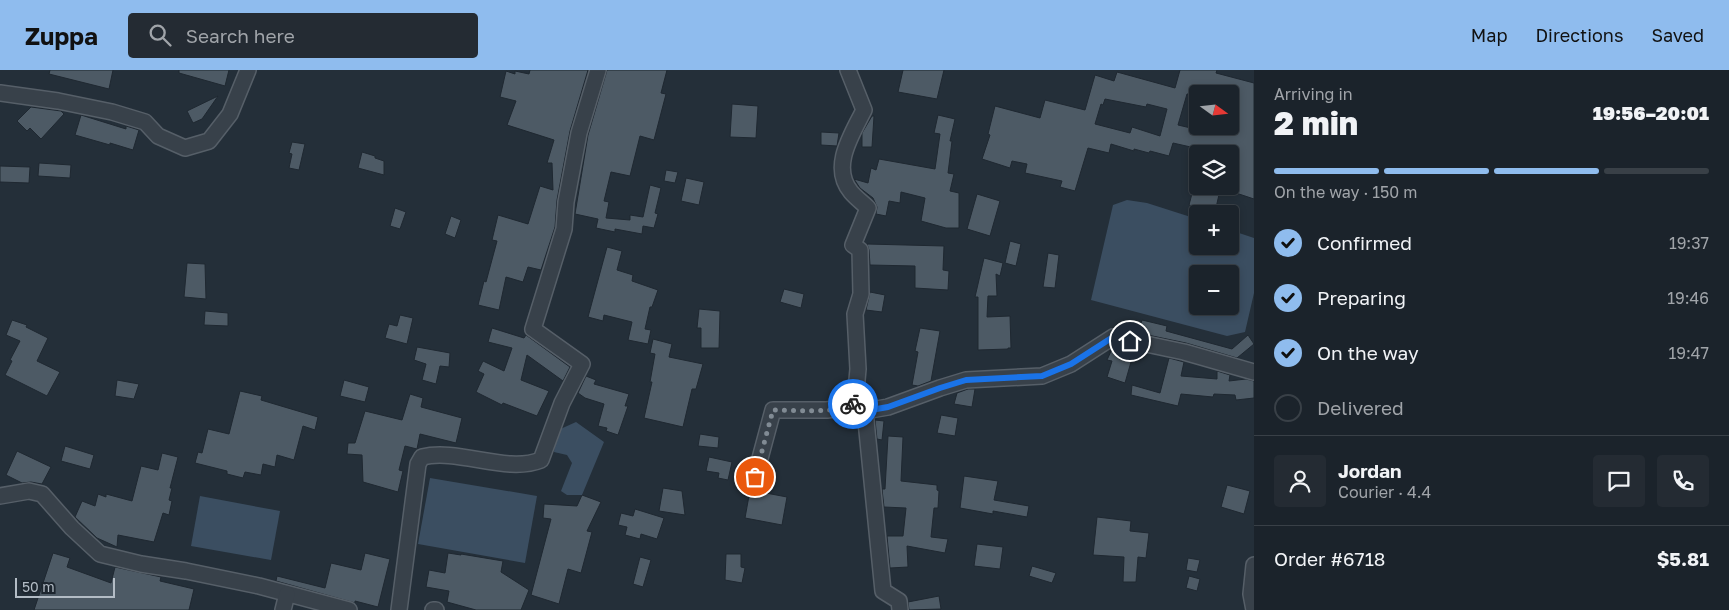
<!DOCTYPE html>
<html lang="en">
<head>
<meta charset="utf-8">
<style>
	:root { --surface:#1b232b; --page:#242b33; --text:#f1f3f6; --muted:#a0a4a9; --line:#394047; --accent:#8fbcee }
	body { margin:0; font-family:"Golos Text",sans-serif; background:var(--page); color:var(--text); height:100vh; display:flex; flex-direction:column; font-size:19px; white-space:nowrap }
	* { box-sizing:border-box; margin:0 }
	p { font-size:16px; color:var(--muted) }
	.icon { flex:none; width:28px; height:28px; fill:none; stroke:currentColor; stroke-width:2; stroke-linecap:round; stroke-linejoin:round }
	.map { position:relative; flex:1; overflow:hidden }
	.details { display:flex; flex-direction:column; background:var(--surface); width:475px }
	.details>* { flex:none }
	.needle { width:32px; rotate:105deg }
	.fabs { position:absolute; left:1189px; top:15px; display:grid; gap:10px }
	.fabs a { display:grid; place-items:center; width:50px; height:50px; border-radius:5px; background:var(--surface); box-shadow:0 2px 8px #0003,0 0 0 1px var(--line); font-size:25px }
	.scale { position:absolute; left:15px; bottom:12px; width:100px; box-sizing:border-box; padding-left:5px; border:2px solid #b3bcc5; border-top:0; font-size:14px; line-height:18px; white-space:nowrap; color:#b3bcc5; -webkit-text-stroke:4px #1d262f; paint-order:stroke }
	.pin { position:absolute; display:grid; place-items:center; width:42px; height:42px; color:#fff; margin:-21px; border:2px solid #fff; border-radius:50%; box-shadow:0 1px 5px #0007 }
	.courier { position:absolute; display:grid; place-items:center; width:50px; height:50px; margin:-25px; border:4px solid #1a73e8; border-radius:50%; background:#fff; color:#222; box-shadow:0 1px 6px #0007 }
	.summary em { font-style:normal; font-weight:800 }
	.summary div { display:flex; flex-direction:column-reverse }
	.summary { display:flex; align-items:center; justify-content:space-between; height:85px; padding:0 20px }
	h1 { font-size:32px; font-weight:800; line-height:38px }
	.bar { display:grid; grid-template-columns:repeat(4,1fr); gap:8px 5px; align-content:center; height:60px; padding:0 20px }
	.bar i { height:6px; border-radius:4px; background:var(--line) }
	.bar .current { background:var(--accent) }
	.bar p { grid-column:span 4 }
	.line { display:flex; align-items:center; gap:12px; padding:0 20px; border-top:1px solid var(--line) }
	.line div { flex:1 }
	.round { display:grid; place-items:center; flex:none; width:52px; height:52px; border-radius:5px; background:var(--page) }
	ol { padding:0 20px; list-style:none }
	li { display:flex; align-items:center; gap:15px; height:55px }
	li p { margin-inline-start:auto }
	li .icon { padding:5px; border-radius:50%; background:var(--accent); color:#111; stroke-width:4 }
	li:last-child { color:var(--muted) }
	li i { width:28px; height:28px; border:2px solid var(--line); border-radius:50% }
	header { display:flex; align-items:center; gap:30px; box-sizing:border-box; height:70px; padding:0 25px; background:var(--accent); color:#111 }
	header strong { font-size:24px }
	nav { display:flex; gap:28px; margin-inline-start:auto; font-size:18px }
	.search { width:350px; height:45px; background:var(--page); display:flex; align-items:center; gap:12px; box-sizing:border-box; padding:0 18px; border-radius:5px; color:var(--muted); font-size:19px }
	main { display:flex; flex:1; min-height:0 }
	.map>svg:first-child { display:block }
</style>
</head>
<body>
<header>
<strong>Zuppa</strong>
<div class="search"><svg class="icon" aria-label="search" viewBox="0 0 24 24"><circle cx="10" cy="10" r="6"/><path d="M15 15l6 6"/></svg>Search here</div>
<nav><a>Map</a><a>Directions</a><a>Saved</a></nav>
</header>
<main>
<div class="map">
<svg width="1254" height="540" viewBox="0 0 1254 540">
	<rect width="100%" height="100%" fill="#242f39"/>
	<g fill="#3b4e61" fill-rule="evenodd">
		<path d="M 1127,130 L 1147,133 L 1197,149 L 1198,176 L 1230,176 L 1230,160 L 1254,168 L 1254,223 L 1245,262 L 1227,266 L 1091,230 L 1113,135 ZM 1198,204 L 1230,204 L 1230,236 L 1198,236 Z"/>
		<polygon points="576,352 604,372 582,425 567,425 561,421 572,393 567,385 554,382 556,361"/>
		<polygon points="430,408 537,426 525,493 418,474"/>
		<polygon points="200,426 280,441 271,490 191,476"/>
	</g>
	<g fill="#4d5a65" stroke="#1f2831" fill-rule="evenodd">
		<polygon points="50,0 113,0 109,19 49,4"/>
		<polygon points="179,0 229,0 225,16 179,3"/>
		<polygon points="530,0 588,0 570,61 557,130 555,157 541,200 528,197 523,212 506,207 499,240 478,235 484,211 486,212 497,171 492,170 498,145 528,154 540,116 553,120 552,93 547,93 554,70 507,55 516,31 500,27 506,1 515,4 515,1 529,4"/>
		<polygon points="607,0 667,0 661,23 666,24 654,70 640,66 630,106 611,102 604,131 609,132 606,148 630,150 630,145 643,147 650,115 661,118 655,143 658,144 654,158 643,156 642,164 615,159 615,162 596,158 598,149 575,144 588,65"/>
		<polygon points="903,0 944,0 937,29 898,22"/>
		<path d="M 1180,0 L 1217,0 L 1216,3 L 1254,13 L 1254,129 L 1230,121 L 1230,84 L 1203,84 L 1204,80 L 1173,73 L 1169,86 L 1150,81 L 1149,83 L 1134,79 L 1134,81 L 1111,74 L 1109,83 L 1088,78 L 1075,121 L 1060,117 L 1062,111 L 1025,103 L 1027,94 L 1012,91 L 1010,98 L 982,89 L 990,65 L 988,64 L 995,36 L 1040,48 L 1045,30 L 1085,40 L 1095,5 L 1114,11 L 1117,2 L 1175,18 ZM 1187,24 L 1230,24 L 1230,56 L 1210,56 L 1208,62 L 1178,55 ZM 1105,29 L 1146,37 L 1147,34 L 1167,39 L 1160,66 L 1132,57 L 1130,63 L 1095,54 L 1101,34 L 1103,35 Z"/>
		<polygon points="218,26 202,49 193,53 187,41"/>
		<polygon points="732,34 758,36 756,68 730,67"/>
		<polygon points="31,37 61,41 64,44 41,69 30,58 27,61 17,51"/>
		<polygon points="81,45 126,59 126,56 139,60 133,80 110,73 110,75 75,65"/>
		<polygon points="938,45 955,49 950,71 952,71 948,103 954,104 950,121 959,123 959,158 946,158 921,151 925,128 901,122 900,133 889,131 886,146 876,144 877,137 873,128 860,118 854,109 868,113 871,98 876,100 879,89 935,99 940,64 934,63"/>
		<polygon points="872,46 874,46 872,77 862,77 862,63"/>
		<polygon points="821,62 839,63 837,76 821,75"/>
		<polygon points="292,72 305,74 299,100 289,98 292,84 289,83"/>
		<polygon points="362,82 375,86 375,88 384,91 384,105 358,98"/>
		<polygon points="39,93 71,95 70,108 38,106"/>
		<polygon points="0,96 30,97 29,113 0,112"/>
		<polygon points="666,100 678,102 675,113 664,111"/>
		<polygon points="686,108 704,112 699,135 681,131"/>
		<polygon points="1194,116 1221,116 1215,142 1189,135"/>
		<polygon points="977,124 1000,131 990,166 967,159"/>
		<polygon points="395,138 406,142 400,159 390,156"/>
		<polygon points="451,146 461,150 455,168 445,164"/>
		<polygon points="1010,171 1021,174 1016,196 1005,193"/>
		<polygon points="867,174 944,176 943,200 949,201 948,220 915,218 915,196 870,195 869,180"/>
		<polygon points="607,177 622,181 617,200 633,205 632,211 658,220 652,237 650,237 645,259 651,260 648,274 628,270 632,252 604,245 603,251 588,247"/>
		<polygon points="1048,183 1059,185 1055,218 1043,217"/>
		<polygon points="984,188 1003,193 1000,206 996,204 997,226 988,226 987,247 1010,246 1011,278 1008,278 1008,279 978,280 978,227 975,227"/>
		<polygon points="187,193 205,194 206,229 184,227"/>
		<polygon points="784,219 804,224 801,238 780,232"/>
		<polygon points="870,222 885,225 882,242 866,240"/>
		<polygon points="699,239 720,241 719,278 701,278 701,258 697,258"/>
		<polygon points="205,241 228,243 228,256 204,255"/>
		<polygon points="400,245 413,248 407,274 385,268 389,254 397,256"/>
		<polygon points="12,250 27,255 26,257 48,268 37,291 60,302 47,326 5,305 12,291 10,290 20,271 6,265"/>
		<polygon points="1142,250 1167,256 1166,261 1232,279 1248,265 1254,274 1237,288 1186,273 1138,263"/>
		<polygon points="492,258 524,268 526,265 570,297 563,311 527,285 521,310 549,321 537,346 503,333 502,335 476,322 484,304 478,301 483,291 504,301 512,278 488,272"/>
		<polygon points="920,258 940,261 931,311 918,316 912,315 918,282 915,281"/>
		<polygon points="653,269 672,274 669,287 703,294 696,319 692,319 683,357 644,348 652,312 650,312 655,284 650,283"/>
		<polygon points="417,277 450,283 449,297 440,296 436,314 422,310 426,294 414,290"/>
		<polygon points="1112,279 1133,285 1125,313 1107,307 1112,291 1107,290"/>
		<polygon points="1169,288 1184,292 1181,306 1217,309 1217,301 1230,305 1229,311 1246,309 1254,311 1254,328 1236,330 1235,325 1214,324 1213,327 1181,324 1178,336 1131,325 1132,315 1160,323"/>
		<polygon points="586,306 596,310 594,314 629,324 625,336 628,336 618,365 606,361 607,358 598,356 604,334 585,328 578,323"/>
		<polygon points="117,310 139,314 134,329 115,326"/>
		<polygon points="344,310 369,317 365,332 340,326"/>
		<polygon points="968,319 975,319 972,337 954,334 957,323"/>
		<polygon points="240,321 262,326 261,330 318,347 315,360 303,356 294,390 277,385 275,397 263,394 261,405 245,402 243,408 227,404 227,401 195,393 198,382 202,383 208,359 229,364"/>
		<polygon points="410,324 423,328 421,337 462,348 456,373 420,364 417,379 405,376 399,400 403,401 398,422 363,412 362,385 347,384 348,373 355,373 365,341 402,350"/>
		<polygon points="941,345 958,348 955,366 937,363"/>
		<polygon points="875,350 884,351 882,370 877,369"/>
		<polygon points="700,364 719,367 718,378 698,376"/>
		<polygon points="888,366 903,367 901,411 937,415 937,420 939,421 938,438 934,438 931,467 948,469 945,483 907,476 908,497 890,498 887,466 903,466 906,438 884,437 882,419 885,419"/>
		<polygon points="65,376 94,385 90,399 61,391"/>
		<polygon points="17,381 51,397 42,414 31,412 22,413 6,405"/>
		<polygon points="162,383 178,387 170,418 172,418 169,430 172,431 169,445 163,443 154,472 118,465 117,477 97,468 75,447 82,431 95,436 98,424 106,427 106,424 132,431 141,396 158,400"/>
		<polygon points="709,387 732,392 728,410 718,408 719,403 706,401"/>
		<polygon points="964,406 998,411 994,430 1029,436 1027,447 993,441 993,444 960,438"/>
		<polygon points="1227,415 1250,421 1244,444 1221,437"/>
		<polygon points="663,418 682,421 685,445 659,441"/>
		<polygon points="750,420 787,427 782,455 745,448"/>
		<polygon points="582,425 601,432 587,461 592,462 581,503 568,499 559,534 531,525 551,449 543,448 544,434 577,436"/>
		<polygon points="635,439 664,448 657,469 641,464 640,469 625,465 627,457 618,455 621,443 633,446"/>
		<polygon points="1097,447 1131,451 1130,461 1149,463 1146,488 1138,487 1136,512 1123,512 1124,487 1093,485"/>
		<polygon points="977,474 1003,477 1000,499 974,496"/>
		<polygon points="53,483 70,488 67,497 111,513 115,497 161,507 160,511 194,519 189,540 34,540"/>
		<polygon points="365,483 390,489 378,537 355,531 355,533 276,511 277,506 325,518 331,493 361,500"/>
		<polygon points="448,483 461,485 461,484 503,491 501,502 529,520 521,540 476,540 447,532 449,521 426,517 429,500 445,503"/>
		<polygon points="726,484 741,484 741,497 745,498 742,513 725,510"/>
		<polygon points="640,487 651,490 643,517 633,514"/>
		<polygon points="1188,488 1200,490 1197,502 1186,500"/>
		<polygon points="1032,496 1056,503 1052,513 1029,506"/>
		<polygon points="1189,506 1200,509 1197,521 1186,518"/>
		<polygon points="939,526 941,539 909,540 908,532"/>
	</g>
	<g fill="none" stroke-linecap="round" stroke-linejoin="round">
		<g stroke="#565f68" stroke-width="18">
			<g id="minor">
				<path d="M 848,0 L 864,40 C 852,64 830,97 851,122 C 856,128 863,133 868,138 L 853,175 L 860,180 L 861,224 L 855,244 L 858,299 L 855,332 L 865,341 L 883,521 L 899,531 L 900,540"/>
				<polyline points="0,23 58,31 112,42 145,52 158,66 185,78 209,71 230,44 248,0"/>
				<polyline points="865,341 888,337 940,318 966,310 1042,306 1071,294 1113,267 1184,282 1254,302"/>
				<polyline points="755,407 773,340 827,340 848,337 855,332"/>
				<polyline points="0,426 29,421 42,424 72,458 100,484 141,494 186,501 259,516 349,540"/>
				<polyline points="283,540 287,524"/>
				<path d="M 399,540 L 418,394 L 422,387 C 459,378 506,404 541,390 L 562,333 L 582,294 L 533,259 L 564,159 L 566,132 L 579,63 L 598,0"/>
				<polyline points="433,540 436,540"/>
				<polyline points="1254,540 1251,524 1254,495"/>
			</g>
		</g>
		<use href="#minor" stroke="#38414a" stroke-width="15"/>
	</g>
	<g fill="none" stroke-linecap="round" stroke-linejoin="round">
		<path stroke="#818b94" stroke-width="5" stroke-dasharray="0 9" d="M 755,407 L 773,340 C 790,340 841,344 853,334"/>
		<polyline stroke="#1a73e8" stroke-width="6" points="853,334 855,332 865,341 888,337 940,318 966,310 1042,306 1071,294 1113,267 1130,271"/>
	</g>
</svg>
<div class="fabs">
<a><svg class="needle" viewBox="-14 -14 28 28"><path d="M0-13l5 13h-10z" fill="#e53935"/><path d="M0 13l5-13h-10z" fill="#a0a4a9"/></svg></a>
<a><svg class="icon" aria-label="layers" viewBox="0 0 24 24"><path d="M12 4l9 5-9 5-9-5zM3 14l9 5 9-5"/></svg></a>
<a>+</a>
<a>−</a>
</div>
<div class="scale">50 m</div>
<div class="pin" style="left:755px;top:407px;background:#ea580c"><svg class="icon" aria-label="bag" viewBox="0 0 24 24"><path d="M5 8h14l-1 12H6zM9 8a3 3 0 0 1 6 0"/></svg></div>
<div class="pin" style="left:1130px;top:271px;background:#1f2937"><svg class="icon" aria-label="home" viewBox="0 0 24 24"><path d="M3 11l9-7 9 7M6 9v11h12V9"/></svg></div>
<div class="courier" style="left:853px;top:334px"><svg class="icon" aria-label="bike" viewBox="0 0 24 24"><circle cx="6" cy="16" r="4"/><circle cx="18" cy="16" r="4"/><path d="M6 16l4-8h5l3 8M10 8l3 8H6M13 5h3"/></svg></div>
</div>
<section class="details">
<div class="summary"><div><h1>2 min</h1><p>Arriving in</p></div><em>19:56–20:01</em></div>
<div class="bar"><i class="current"></i><i class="current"></i><i class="current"></i><i></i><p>On the way · 150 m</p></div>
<ol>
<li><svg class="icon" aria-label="check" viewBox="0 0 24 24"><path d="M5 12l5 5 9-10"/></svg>Confirmed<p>19:37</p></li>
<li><svg class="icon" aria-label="check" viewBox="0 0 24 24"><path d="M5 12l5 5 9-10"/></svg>Preparing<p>19:46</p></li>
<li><svg class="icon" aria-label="check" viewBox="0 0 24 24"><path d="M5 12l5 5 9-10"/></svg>On the way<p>19:47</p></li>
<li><i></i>Delivered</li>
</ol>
<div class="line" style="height:90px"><a class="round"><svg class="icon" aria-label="person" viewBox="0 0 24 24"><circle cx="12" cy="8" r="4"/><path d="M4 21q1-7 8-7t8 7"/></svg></a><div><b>Jordan</b><p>Courier · 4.4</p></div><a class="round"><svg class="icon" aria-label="chat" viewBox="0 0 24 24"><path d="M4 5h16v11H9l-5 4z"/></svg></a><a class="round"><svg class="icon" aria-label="phone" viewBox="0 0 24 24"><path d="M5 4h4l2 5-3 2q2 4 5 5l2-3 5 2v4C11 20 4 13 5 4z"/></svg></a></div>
<div class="line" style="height:65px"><div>Order #6718</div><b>$5.81</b></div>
</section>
</main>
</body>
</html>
